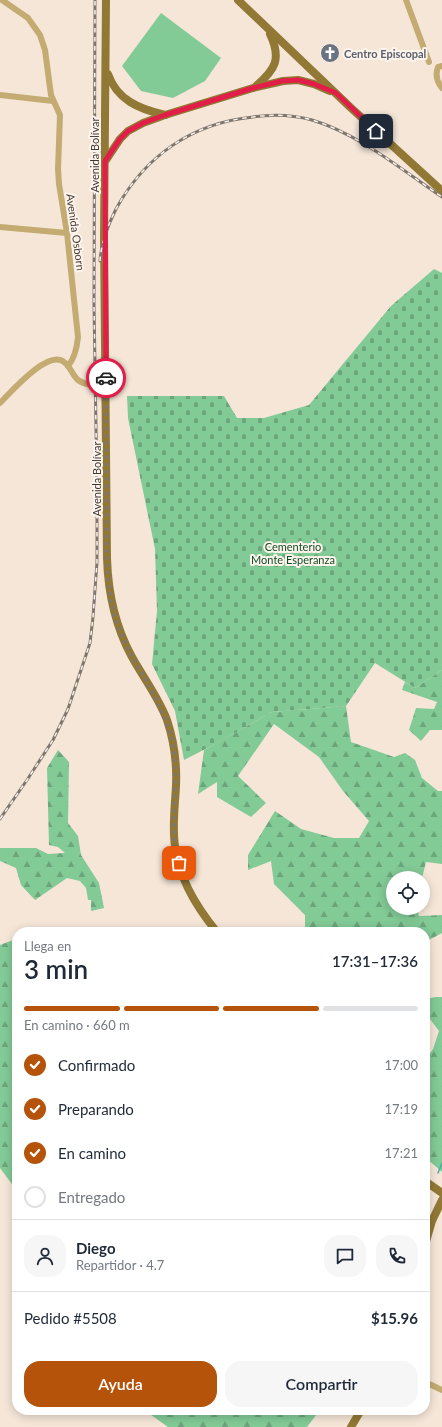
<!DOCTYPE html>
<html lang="es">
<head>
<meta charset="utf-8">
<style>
	:root { --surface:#fff; --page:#f6f6f7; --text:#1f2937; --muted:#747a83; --line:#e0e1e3; --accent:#b45309 }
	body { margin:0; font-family:Lato,sans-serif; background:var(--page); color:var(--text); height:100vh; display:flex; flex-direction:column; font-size:15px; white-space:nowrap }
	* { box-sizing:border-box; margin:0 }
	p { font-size:13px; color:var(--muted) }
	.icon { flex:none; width:22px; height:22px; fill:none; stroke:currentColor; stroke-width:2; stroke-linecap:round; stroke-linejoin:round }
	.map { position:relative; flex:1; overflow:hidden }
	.drawer { position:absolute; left:12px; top:927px; width:418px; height:488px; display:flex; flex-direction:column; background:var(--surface); border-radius:16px; box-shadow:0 2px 10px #0003 }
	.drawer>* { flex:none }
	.controls { position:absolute; left:386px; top:871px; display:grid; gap:8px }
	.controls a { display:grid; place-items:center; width:44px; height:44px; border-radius:50%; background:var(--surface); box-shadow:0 2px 10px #0003; font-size:20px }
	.pin { position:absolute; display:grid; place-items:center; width:34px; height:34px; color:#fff; margin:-17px; border-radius:8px; box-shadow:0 2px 6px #0006 }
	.courier { position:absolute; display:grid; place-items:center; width:40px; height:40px; margin:-20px; border:3px solid #e11d48; border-radius:50%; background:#fff; color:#222; box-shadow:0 1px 5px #0007 }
	.summary em { font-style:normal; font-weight:600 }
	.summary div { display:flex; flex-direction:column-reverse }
	.summary { display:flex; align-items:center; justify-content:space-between; height:68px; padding:0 12px }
	h1 { font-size:26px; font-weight:600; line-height:30px }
	.bar { display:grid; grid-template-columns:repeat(4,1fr); gap:6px 4px; align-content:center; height:48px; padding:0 12px }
	.bar i { height:5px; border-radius:3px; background:var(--line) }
	.bar .current { background:var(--accent) }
	.bar p { grid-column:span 4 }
	.line { display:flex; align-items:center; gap:10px; padding:0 12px; border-top:1px solid var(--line) }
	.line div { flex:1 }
	.round { display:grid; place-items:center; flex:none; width:42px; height:42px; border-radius:16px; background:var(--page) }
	ol { padding:0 12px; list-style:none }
	li { display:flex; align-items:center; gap:12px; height:44px }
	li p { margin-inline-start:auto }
	li .icon { padding:4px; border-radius:50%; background:var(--accent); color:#fff; stroke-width:4 }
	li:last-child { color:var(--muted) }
	li i { width:22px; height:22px; border:2px solid var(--line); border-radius:50% }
	.button { display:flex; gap:8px; margin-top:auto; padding:8px 12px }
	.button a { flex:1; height:46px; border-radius:16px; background:var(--accent); color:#fff; font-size:16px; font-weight:600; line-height:46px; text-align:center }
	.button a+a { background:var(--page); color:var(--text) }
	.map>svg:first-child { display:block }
</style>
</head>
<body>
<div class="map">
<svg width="442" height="1427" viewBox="0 0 442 1427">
	<defs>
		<pattern id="forest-firs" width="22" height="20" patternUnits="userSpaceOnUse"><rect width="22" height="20" fill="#82ca96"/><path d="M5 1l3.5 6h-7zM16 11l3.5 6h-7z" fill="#6ca57b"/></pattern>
		<pattern id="cemetery-stones" width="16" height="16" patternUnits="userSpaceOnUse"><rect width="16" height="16" fill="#82ca96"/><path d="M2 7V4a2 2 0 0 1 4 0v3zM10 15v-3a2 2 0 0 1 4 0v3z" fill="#6ca57b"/></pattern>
	</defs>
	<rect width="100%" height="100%" fill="#f5e6d8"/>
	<g fill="url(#forest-firs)">
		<polygon points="442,670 442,730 430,730 421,741 409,730 416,708 434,709 437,702 402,690 405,682 415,688"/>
		<polygon points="346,706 351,742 394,757 405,753 415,760 422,778 438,791 442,791 442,864 426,862 422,878 393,878 393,908 417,908 419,916 442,915 442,933 429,940 425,950 425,932 305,932 305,915 274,884 271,861 248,870 248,855 275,811 301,829 334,838 359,838 369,821 343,791 319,757 274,724 238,776 266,803 251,817 217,797 217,782 198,794 204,750 272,712"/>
		<polygon points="58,750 69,762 68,823 78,836 81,855 99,883 104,908 91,911 91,900 88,900 86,888 80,881 67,878 35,900 21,885 16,868 0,861 0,848 36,848 48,854 65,853 58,847 49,845 47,768"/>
		<polygon points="13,940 17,940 17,1191 0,1168 0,945"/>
		<polygon points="436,997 442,997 442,1172 425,1157 425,1061 433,1049 439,1031 427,1015 425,1016 425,999"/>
		<polygon points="144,1410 212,1410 213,1411 235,1413 240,1410 320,1410 307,1427 168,1427"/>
	</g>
	<polygon fill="url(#cemetery-stones)" points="434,269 442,273 442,670 415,688 375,663 346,706 272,712 215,744 184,760 175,711 152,664 157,611 155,549 128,418 127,396 224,396 237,418 264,418 309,405 391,306"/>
	<polygon fill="#82ca96" points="161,13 221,58 205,81 173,98 141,91 122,66"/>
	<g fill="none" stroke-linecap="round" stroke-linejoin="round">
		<polyline stroke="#48a9af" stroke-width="1.5" points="438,1173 442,1163"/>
		<g stroke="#c3ab71" stroke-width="6">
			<path d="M 2,0 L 28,18 L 40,35 L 45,50 L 51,95 L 60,115 L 58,169 L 59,184 L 67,233 L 78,337 C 77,347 75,358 68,366"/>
			<polyline points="406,0 429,62"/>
			<path d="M 442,66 L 438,67 C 435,75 437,82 442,88"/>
			<polyline points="0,95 53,101"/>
			<polyline points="0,227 67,233"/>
			<path d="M 0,403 C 11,392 48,349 64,362 C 70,366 72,374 77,379 C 82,385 98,386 106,388"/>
			<polyline points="425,1382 442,1390"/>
		</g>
		<g stroke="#927835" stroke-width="8">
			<path d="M 106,0 L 104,237 L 107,558 C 108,592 115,626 132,657 C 143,677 159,698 167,720 C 174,741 177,764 176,786 C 175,806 172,826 175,846 C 179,878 197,908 217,932"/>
			<polyline points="238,0 350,107 442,191"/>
			<path d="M 108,74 C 117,100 139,109 165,115"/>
			<path d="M 256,86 C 275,70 282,59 270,34"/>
			<polyline points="106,160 120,139 128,131 143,123 165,115 253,88 283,81 298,80 314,84 330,91"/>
			<polyline points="425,1181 442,1193"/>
			<polyline points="425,1245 432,1221 442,1200"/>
			<polyline points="351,1427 361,1410"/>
		</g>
		<g stroke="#7f766d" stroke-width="3">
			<g id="rail">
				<path d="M 100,261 C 101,243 108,225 116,209 C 145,156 192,123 253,117 C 273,114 293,115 312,120 C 359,134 402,170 442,197"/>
				<polyline points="0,819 27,780 53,740 68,709 90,643 93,617 97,562 97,490 94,304 95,0"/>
			</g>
		</g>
		<use href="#rail" stroke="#fef4ec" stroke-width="1.5" stroke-dasharray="4.5" stroke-linecap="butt"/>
	</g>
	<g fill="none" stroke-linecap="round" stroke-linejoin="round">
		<path stroke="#7f766e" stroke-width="4" stroke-dasharray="0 7.2" d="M 106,378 C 106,420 107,461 107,502 C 107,540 104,580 115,617 C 129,663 164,698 173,746 C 179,775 173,804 174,833 C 174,844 176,853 179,863"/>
		<polyline stroke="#e11d48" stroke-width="5" points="106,378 105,161 120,139 128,131 143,123 165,115 253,88 282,81 298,80 314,84 336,93 376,131"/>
	</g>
	<defs>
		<g id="church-disc" transform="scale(1)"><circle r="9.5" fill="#6b7280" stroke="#fef4ec"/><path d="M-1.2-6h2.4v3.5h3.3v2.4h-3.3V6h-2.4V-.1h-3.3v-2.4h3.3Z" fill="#fff"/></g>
	</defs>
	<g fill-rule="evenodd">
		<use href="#church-disc" x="330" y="53"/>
	</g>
	<g text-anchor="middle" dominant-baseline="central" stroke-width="4" stroke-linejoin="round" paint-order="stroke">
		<g font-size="11" font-weight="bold" fill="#5b616d" stroke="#fef4ec" text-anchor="start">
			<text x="344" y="53">Centro Episcopal</text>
		</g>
		<g font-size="11" fill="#403a35" stroke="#fef4ec">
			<text transform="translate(94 155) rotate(-90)">Avenida Bolívar</text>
			<text transform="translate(76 232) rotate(82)">Avenida Osborn</text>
			<text transform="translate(96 479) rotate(-90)">Avenida Bolívar</text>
		</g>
		<g font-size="11" fill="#0d4d27" stroke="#fef4ec">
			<text x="293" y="546">Cementerio<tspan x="293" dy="13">Monte Esperanza</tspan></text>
		</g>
	</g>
</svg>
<div class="controls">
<a><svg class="icon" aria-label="locate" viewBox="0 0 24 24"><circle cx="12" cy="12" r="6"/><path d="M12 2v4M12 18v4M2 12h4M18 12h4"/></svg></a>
</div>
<div class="pin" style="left:179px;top:863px;background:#ea580c"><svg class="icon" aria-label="bag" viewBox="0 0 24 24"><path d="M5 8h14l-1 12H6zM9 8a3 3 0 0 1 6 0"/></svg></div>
<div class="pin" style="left:376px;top:131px;background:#1f2937"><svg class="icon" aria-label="home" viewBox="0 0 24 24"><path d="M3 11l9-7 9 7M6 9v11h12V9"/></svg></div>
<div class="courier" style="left:106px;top:378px"><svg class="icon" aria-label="car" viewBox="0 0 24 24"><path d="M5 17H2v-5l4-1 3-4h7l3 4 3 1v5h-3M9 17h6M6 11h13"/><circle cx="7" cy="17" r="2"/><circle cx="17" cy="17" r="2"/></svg></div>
<section class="drawer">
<div class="summary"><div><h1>3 min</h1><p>Llega en</p></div><em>17:31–17:36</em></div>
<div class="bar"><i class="current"></i><i class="current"></i><i class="current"></i><i></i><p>En camino · 660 m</p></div>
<ol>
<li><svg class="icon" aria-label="check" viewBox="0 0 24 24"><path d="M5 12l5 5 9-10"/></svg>Confirmado<p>17:00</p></li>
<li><svg class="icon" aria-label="check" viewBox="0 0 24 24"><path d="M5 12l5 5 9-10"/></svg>Preparando<p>17:19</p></li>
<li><svg class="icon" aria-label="check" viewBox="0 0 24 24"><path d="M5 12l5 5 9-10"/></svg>En camino<p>17:21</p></li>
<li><i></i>Entregado</li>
</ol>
<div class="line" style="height:72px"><a class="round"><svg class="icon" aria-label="person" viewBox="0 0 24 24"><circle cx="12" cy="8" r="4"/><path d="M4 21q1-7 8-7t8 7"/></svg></a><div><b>Diego</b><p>Repartidor · 4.7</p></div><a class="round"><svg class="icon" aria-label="chat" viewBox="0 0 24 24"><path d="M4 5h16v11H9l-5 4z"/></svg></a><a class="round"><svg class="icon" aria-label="phone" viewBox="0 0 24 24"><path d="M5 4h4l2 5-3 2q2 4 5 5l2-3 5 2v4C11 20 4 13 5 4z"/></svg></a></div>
<div class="line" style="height:52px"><div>Pedido #5508</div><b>$15.96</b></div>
<div class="button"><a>Ayuda</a><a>Compartir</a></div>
</section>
</div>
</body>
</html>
